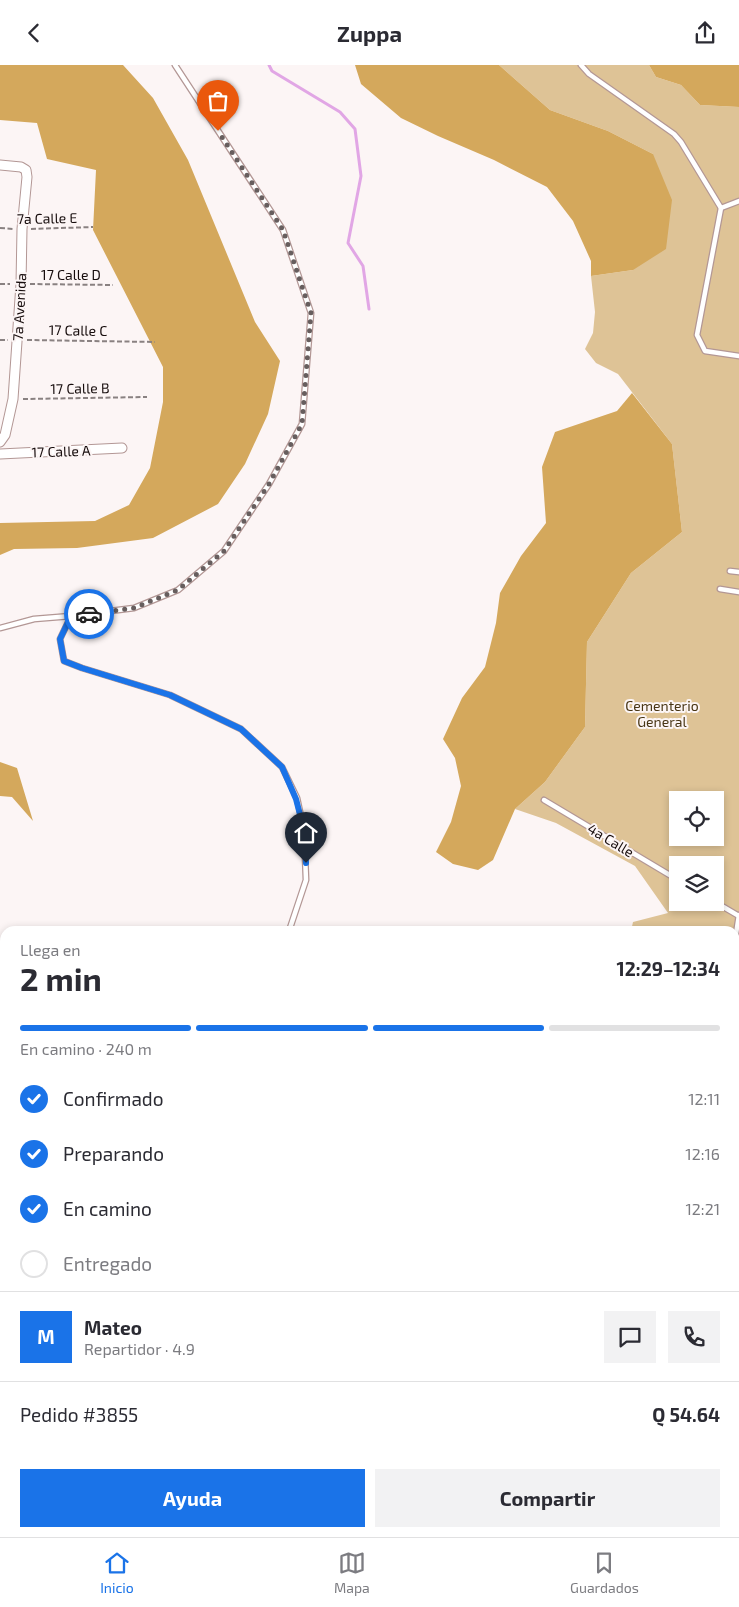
<!DOCTYPE html>
<html lang="es">
<head>
<meta charset="utf-8">
<style>
	:root { --surface:#fff; --page:#f2f2f3; --text:#2b2b33; --muted:#7c7c81; --line:#e1e1e2; --accent:#1a73e8 }
	body { margin:0; font-family:"Exo 2",sans-serif; background:var(--page); color:var(--text); height:100vh; display:flex; flex-direction:column; font-size:19px; white-space:nowrap }
	* { box-sizing:border-box; margin:0 }
	p { font-size:16px; color:var(--muted) }
	.icon { flex:none; width:28px; height:28px; fill:none; stroke:currentColor; stroke-width:2; stroke-linecap:round; stroke-linejoin:round }
	.map { position:relative; flex:1; overflow:hidden }
	.details { position:absolute; left:0px; top:861px; width:740px; height:611px; display:flex; flex-direction:column; background:var(--surface); border-radius:15px 15px 0 0; box-shadow:0 2px 8px #0003 }
	.details>* { flex:none }
	.controls { position:absolute; left:669px; top:726px; display:grid; gap:10px }
	.controls a { display:grid; place-items:center; width:55px; height:55px; border-radius:0px; background:var(--surface); box-shadow:0 2px 8px #0003; font-size:25px }
	.pin { position:absolute; display:grid; place-items:center; width:42px; height:42px; color:#fff; margin:-51px -21px; border-radius:50% 50% 50% 0; rotate:-45deg; box-shadow:0 0 5px #0007 }
	.pin .icon { rotate:45deg }
	.courier { position:absolute; display:grid; place-items:center; width:50px; height:50px; margin:-25px; border:4px solid #1a73e8; border-radius:50%; background:#fff; color:#222; box-shadow:0 1px 6px #0007 }
	.headline em { font-style:normal; font-weight:700 }
	.headline div { display:flex; flex-direction:column-reverse }
	.headline { display:flex; align-items:center; justify-content:space-between; height:85px; padding:0 20px }
	h1 { font-size:32px; font-weight:700; line-height:38px }
	.bar { display:grid; grid-template-columns:repeat(4,1fr); gap:8px 5px; align-content:center; height:60px; padding:0 20px }
	.bar i { height:6px; border-radius:4px; background:var(--line) }
	.bar .current { background:var(--accent) }
	.bar p { grid-column:span 4 }
	.line { display:flex; align-items:center; gap:12px; padding:0 20px; border-top:1px solid var(--line) }
	.line div { flex:1 }
	.round { display:grid; place-items:center; flex:none; width:52px; height:52px; border-radius:0px; background:var(--page) }
	ol { padding:0 20px; list-style:none }
	li { display:flex; align-items:center; gap:15px; height:55px }
	li p { margin-inline-start:auto }
	li .icon { padding:5px; border-radius:50%; background:var(--accent); color:#fff; stroke-width:4 }
	li:last-child { color:var(--muted) }
	li i { width:28px; height:28px; border:2px solid var(--line); border-radius:50% }
	.cta { display:flex; gap:10px; margin-top:auto; padding:10px 20px }
	.cta a { flex:1; height:58px; border-radius:0px; background:var(--accent); color:#fff; font-size:20px; font-weight:700; line-height:58px; text-align:center }
	.cta a+a { background:var(--page); color:var(--text) }
	header { display:flex; justify-content:space-between; align-items:center; height:65px; padding:0 20px; background:var(--surface); font-size:22px; font-weight:700 }
	.menu { display:flex; justify-content:space-around; align-items:center; height:70px; border-top:1px solid var(--line); background:var(--surface); font-size:14px; color:var(--muted) }
	.menu a { display:grid; justify-items:center; gap:2px }
	.menu .current { color:var(--accent) }
	.map>svg:first-child { display:block }
</style>
</head>
<body>
<header><svg class="icon" aria-label="back" viewBox="0 0 24 24"><path d="M15 5l-7 7 7 7"/></svg>Zuppa<svg class="icon" aria-label="share" viewBox="0 0 24 24"><path d="M12 15V3M7 8l5-5 5 5M5 13v7h14v-7"/></svg></header>
<div class="map">
<svg width="739" height="1472" viewBox="0 0 739 1472">
	<rect width="100%" height="100%" fill="#fcf5f5"/>
	<path fill="#dec396" fill-rule="evenodd" d="M 499,0 L 649,0 L 656,12 L 681,20 L 700,40 L 739,42 L 739,1116 L 735,1113 L 735,866 L 631,866 L 633,857 L 668,848 L 635,801 L 556,758 L 515,744 L 545,717 L 585,662 L 587,577 L 631,508 L 682,467 L 672,379 L 618,309 L 596,298 L 585,284 L 593,268 L 595,247 L 591,211 L 633,205 L 653,89 L 608,66 L 550,45 ZM 678,735 L 715,735 L 715,772 L 678,772 ZM 678,800 L 715,800 L 715,838 L 678,838 Z"/>
	<g fill="#d4a85c">
		<polygon points="0,0 123,0 153,33 188,95 255,257 280,296 268,349 245,399 218,439 153,473 77,483 14,484 0,490 0,458 95,456 129,440 150,403 163,337 163,302 93,165 96,105 47,94 37,58 0,55"/>
		<polygon points="355,0 499,0 550,45 608,66 653,89 672,135 666,184 633,205 591,211 591,196 573,156 547,122 494,95 438,71 401,53 361,19"/>
		<polygon points="649,0 739,0 739,42 700,40 681,20 656,12"/>
		<polygon points="632,328 672,379 682,467 631,508 587,577 585,662 545,717 515,744 493,795 478,805 453,799 436,787 451,757 461,721 455,693 443,674 462,633 485,602 496,558 500,528 521,491 546,458 542,402 555,367 617,346"/>
		<polygon points="0,697 17,703 33,756 12,732 0,731"/>
	</g>
	<g fill="none" stroke-linecap="round" stroke-linejoin="round">
		<polyline stroke="#e1a6e5" stroke-width="3" points="269,0 272,6 340,47 355,64 361,111 348,178 363,201 369,244"/>
		<g stroke="#b39795" stroke-width="7">
			<g id="lane">
				<polyline points="175,0 283,165 311,248 302,359 269,419 224,486 178,525 134,543 71,551 60,574 64,596 82,603 170,630 241,664 282,702 297,733 304,765 306,815 289,866"/>
				<polyline points="581,0 589,9 674,69 681,77 721,143 697,270 705,286 739,291"/>
				<polyline points="721,143 739,136"/>
				<polyline points="730,506 739,507"/>
				<polyline points="720,524 739,527"/>
				<polyline points="0,563 34,554 71,551"/>
				<polyline points="544,735 678,815"/>
				<polyline points="715,837 739,851"/>
				<polyline points="735,875 739,850"/>
				<polyline points="0,994 5,995"/>
				<polyline points="0,1021 5,1023"/>
				<polyline points="735,1046 739,1046"/>
				<polyline points="39,1472 40,1468"/>
				<polyline points="122,1472 124,1468"/>
				<polyline points="185,1472 187,1468"/>
				<polyline points="210,1472 212,1468"/>
				<polyline points="307,1472 308,1468"/>
				<polyline points="405,1472 407,1468"/>
				<polyline points="464,1472 465,1468"/>
			</g>
		</g>
		<g stroke="#b39795" stroke-width="11">
			<g id="street">
				<polyline points="0,100 21,102 26,105 27,112 22,164 21,219 13,334 5,370 0,377"/>
				<polyline points="0,389 122,383"/>
				<polyline points="735,1331 739,1331"/>
				<polyline points="735,1464 739,1465"/>
			</g>
		</g>
		<g stroke="#898181" stroke-width="2" stroke-dasharray="5 2.5" stroke-linecap="butt">
			<polyline points="0,163 14,164"/>
			<polyline points="31,164 93,162"/>
			<polyline points="0,219 10,219"/>
			<polyline points="30,219 113,220"/>
			<polyline points="0,275 8,275"/>
			<polyline points="27,275 155,277"/>
			<polyline points="23,334 147,332"/>
		</g>
		<use href="#lane" stroke="#fff" stroke-width="4.5"/>
		<use href="#street" stroke="#fff" stroke-width="9"/>
	</g>
	<g fill="none" stroke-linecap="round" stroke-linejoin="round">
		<polyline stroke="#675e5e" stroke-width="5" stroke-dasharray="0 9" points="89,549 134,543 178,525 224,486 269,419 302,359 311,248 283,165 218,66"/>
		<polyline stroke="#1a73e8" stroke-width="6" points="89,549 71,551 60,574 64,596 82,603 170,630 241,664 282,702 296,734 304,765 306,798"/>
	</g>
	<g text-anchor="middle" dominant-baseline="central" stroke-width="4" stroke-linejoin="round" paint-order="stroke">
		<g font-size="14" fill="#170d0d" stroke="#fcf5f5">
			<text transform="translate(47 153) rotate(-1)">7a Calle E</text>
			<text x="71" y="209">17 Calle D</text>
			<text transform="translate(19 242) rotate(-87)">7a Avenida</text>
			<text transform="translate(78 265) rotate(1)">17 Calle C</text>
			<text transform="translate(80 323) rotate(-1)">17 Calle B</text>
			<text transform="translate(61 386) rotate(-2)">17 Calle A</text>
			<text transform="translate(611 775) rotate(31)">4a Calle</text>
		</g>
		<g font-size="14" fill="#483514" stroke="#fcf5f5">
			<text x="662" y="640">Cementerio<tspan x="662" dy="16">General</tspan></text>
		</g>
	</g>
</svg>
<div class="controls">
<a><svg class="icon" aria-label="locate" viewBox="0 0 24 24"><circle cx="12" cy="12" r="6"/><path d="M12 2v4M12 18v4M2 12h4M18 12h4"/></svg></a>
<a><svg class="icon" aria-label="layers" viewBox="0 0 24 24"><path d="M12 4l9 5-9 5-9-5zM3 14l9 5 9-5"/></svg></a>
</div>
<div class="pin" style="left:218px;top:66px;background:#ea580c"><svg class="icon" aria-label="bag" viewBox="0 0 24 24"><path d="M5 8h14l-1 12H6zM9 8a3 3 0 0 1 6 0"/></svg></div>
<div class="pin" style="left:306px;top:798px;background:#1f2937"><svg class="icon" aria-label="home" viewBox="0 0 24 24"><path d="M3 11l9-7 9 7M6 9v11h12V9"/></svg></div>
<div class="courier" style="left:89px;top:549px"><svg class="icon" aria-label="car" viewBox="0 0 24 24"><path d="M5 17H2v-5l4-1 3-4h7l3 4 3 1v5h-3M9 17h6M6 11h13"/><circle cx="7" cy="17" r="2"/><circle cx="17" cy="17" r="2"/></svg></div>
<section class="details">
<div class="headline"><div><h1>2 min</h1><p>Llega en</p></div><em>12:29–12:34</em></div>
<div class="bar"><i class="current"></i><i class="current"></i><i class="current"></i><i></i><p>En camino · 240 m</p></div>
<ol>
<li><svg class="icon" aria-label="check" viewBox="0 0 24 24"><path d="M5 12l5 5 9-10"/></svg>Confirmado<p>12:11</p></li>
<li><svg class="icon" aria-label="check" viewBox="0 0 24 24"><path d="M5 12l5 5 9-10"/></svg>Preparando<p>12:16</p></li>
<li><svg class="icon" aria-label="check" viewBox="0 0 24 24"><path d="M5 12l5 5 9-10"/></svg>En camino<p>12:21</p></li>
<li><i></i>Entregado</li>
</ol>
<div class="line" style="height:90px"><b class="round" style="background:var(--accent);color:#fff">M</b><div><b>Mateo</b><p>Repartidor · 4.9</p></div><a class="round"><svg class="icon" aria-label="chat" viewBox="0 0 24 24"><path d="M4 5h16v11H9l-5 4z"/></svg></a><a class="round"><svg class="icon" aria-label="phone" viewBox="0 0 24 24"><path d="M5 4h4l2 5-3 2q2 4 5 5l2-3 5 2v4C11 20 4 13 5 4z"/></svg></a></div>
<div class="line" style="height:65px"><div>Pedido #3855</div><b>Q 54.64</b></div>
<div class="cta"><a>Ayuda</a><a>Compartir</a></div>
</section>
</div>
<nav class="menu">
<a class="current"><svg class="icon" aria-label="home" viewBox="0 0 24 24"><path d="M3 11l9-7 9 7M6 9v11h12V9"/></svg>Inicio</a>
<a><svg class="icon" aria-label="map" viewBox="0 0 24 24"><path d="M3 6l6-2 6 2 6-2v14l-6 2-6-2-6 2zM9 4v14M15 6v14"/></svg>Mapa</a>
<a><svg class="icon" aria-label="saved" viewBox="0 0 24 24"><path d="M7 4h10v16l-5-4-5 4z"/></svg>Guardados</a>
</nav>
</body>
</html>
